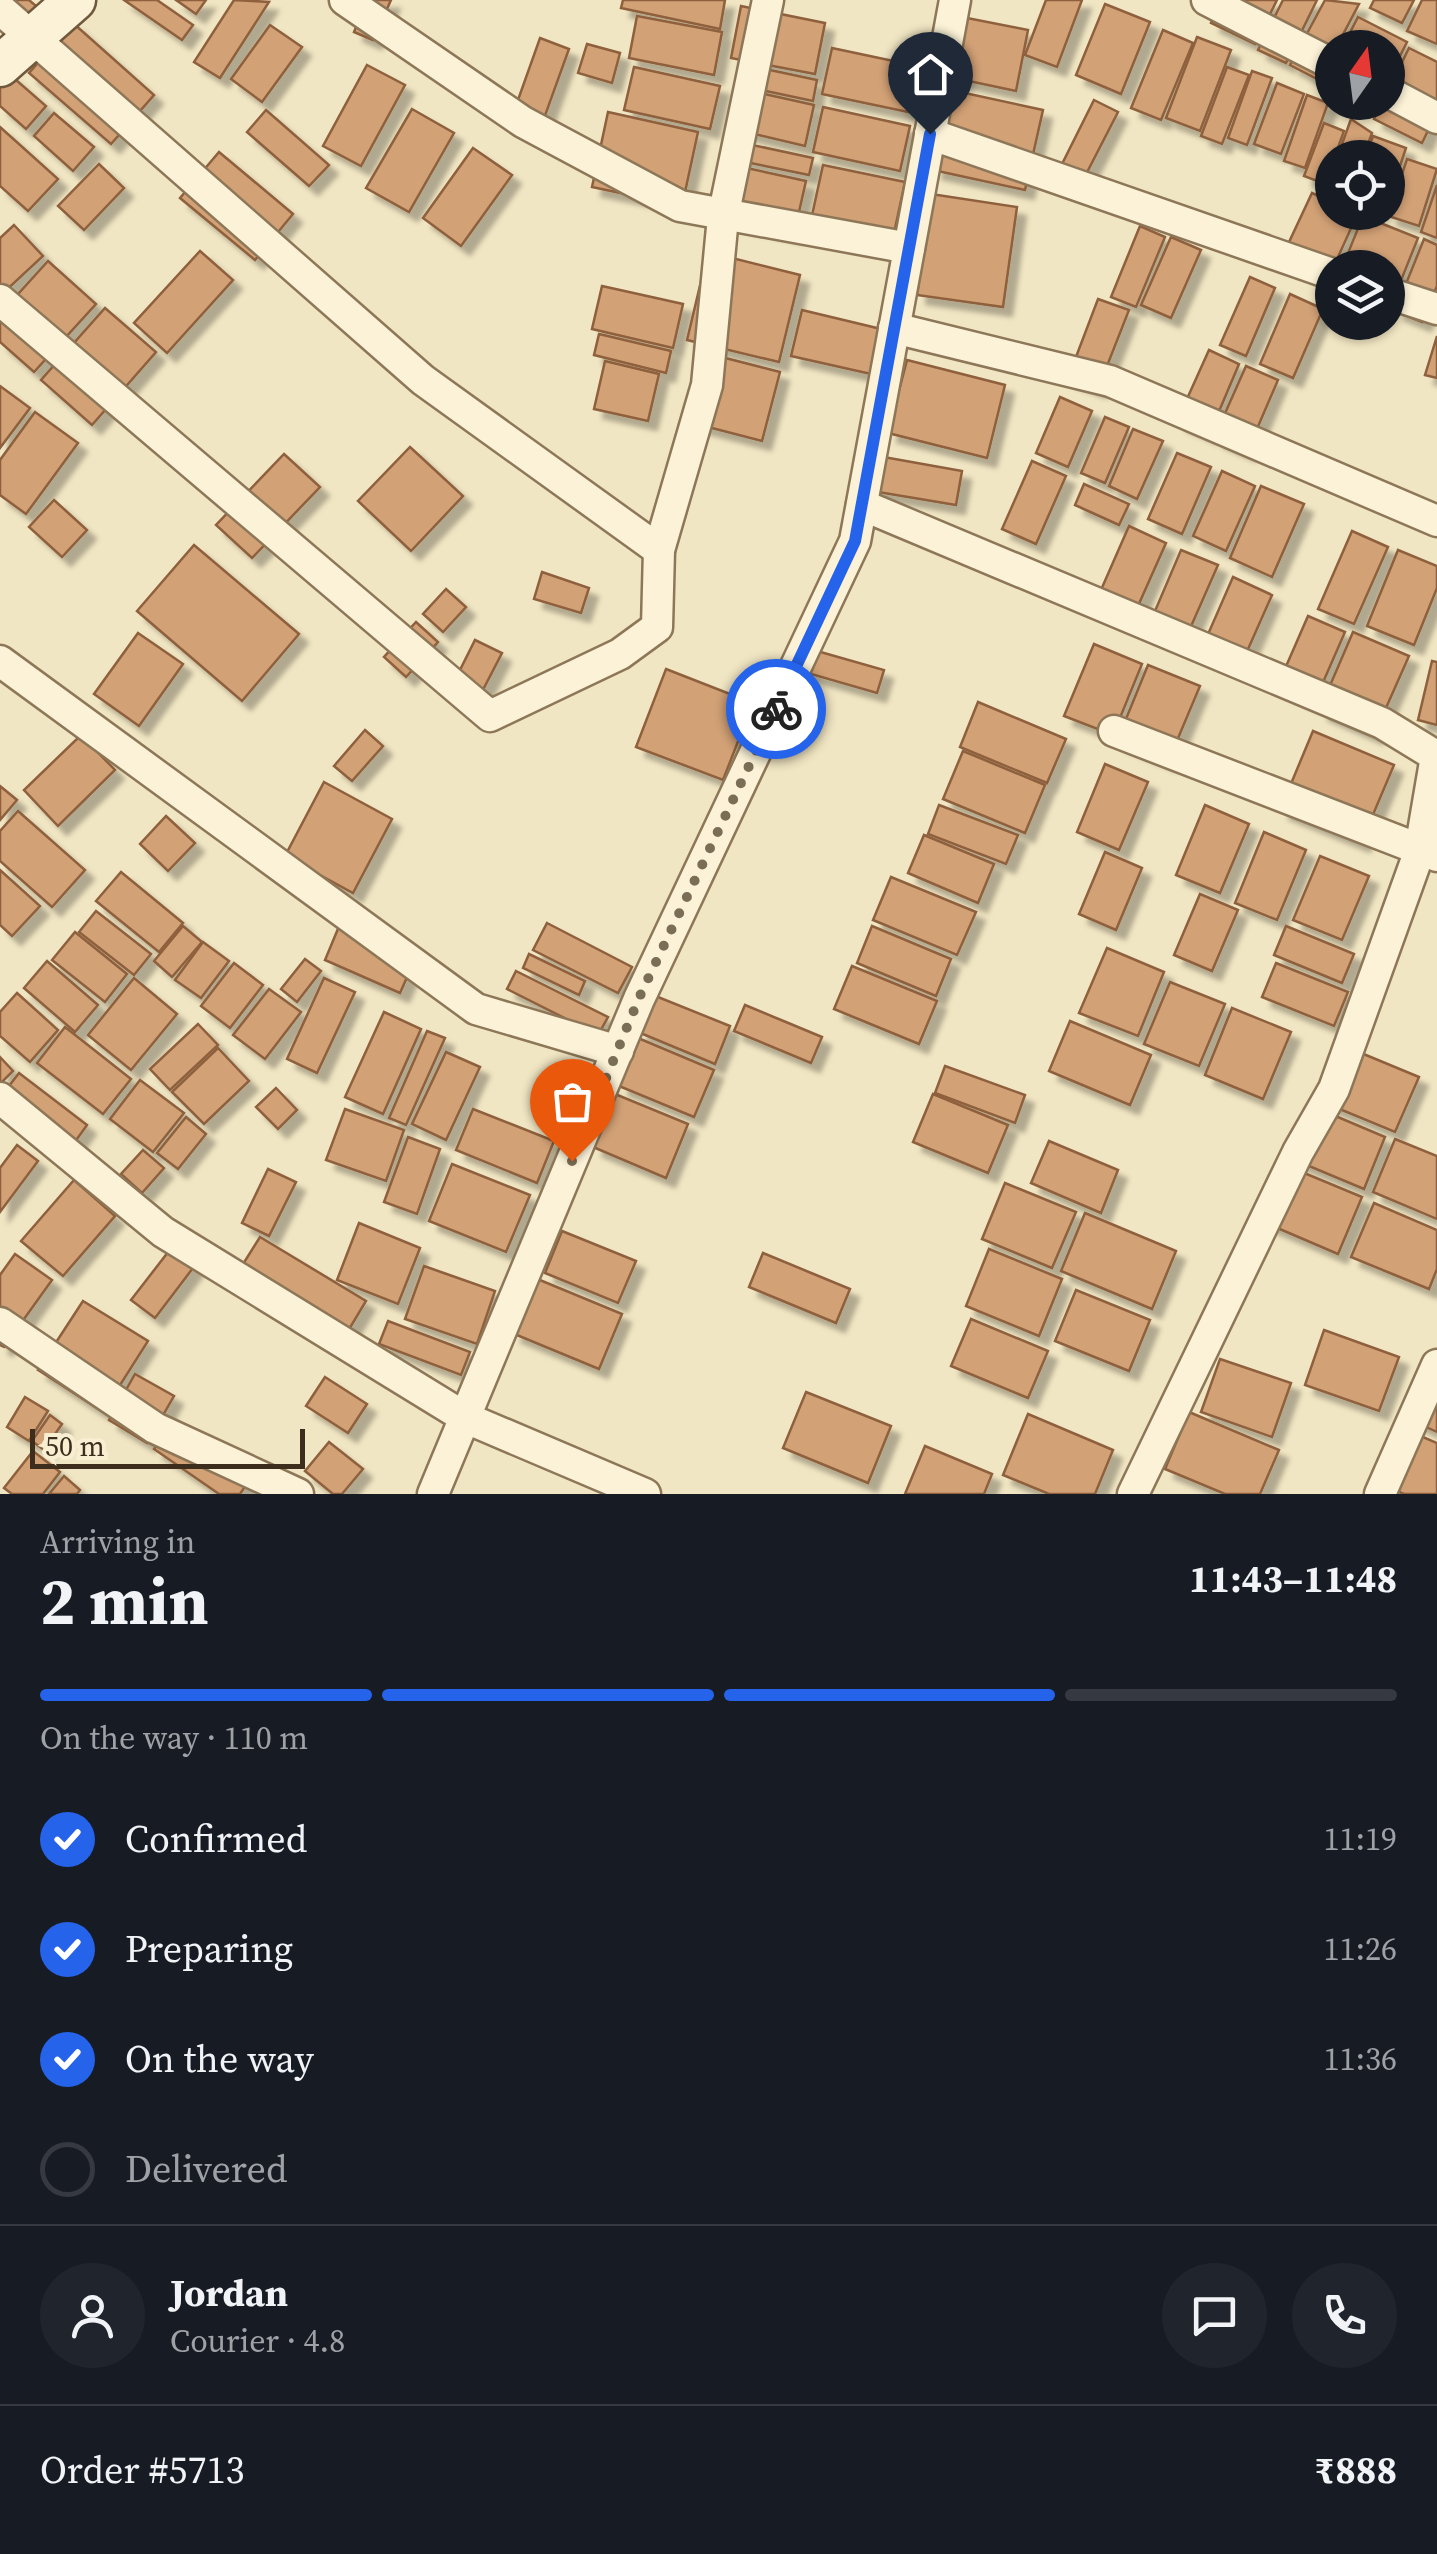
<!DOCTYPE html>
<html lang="en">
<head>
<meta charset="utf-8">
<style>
	:root { --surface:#171b24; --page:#20242c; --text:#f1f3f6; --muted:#9ea1a6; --line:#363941; --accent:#2563eb }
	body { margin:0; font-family:"Source Serif 4",serif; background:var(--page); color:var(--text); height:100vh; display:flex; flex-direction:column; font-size:38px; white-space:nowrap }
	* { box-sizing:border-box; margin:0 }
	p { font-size:32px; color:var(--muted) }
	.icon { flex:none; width:55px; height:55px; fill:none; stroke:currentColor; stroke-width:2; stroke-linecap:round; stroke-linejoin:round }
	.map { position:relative; height:1494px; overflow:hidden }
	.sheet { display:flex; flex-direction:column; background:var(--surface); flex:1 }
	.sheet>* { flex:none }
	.needle { width:65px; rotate:14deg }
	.buttons { position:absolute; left:1315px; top:30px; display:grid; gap:20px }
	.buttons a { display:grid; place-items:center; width:90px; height:90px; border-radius:50%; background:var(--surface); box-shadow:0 2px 8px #0004; font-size:50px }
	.scale { position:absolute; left:30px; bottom:25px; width:275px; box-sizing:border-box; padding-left:10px; border:5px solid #3c2d1d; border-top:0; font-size:28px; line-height:35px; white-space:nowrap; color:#3c2d1d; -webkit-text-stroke:8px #f8efd3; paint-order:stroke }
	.pin { position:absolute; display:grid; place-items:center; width:85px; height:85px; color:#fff; margin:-102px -42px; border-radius:50% 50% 50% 0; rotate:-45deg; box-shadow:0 0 10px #0007 }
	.pin .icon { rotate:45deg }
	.courier { position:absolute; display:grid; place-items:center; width:100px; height:100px; margin:-50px; border:8px solid #2563eb; border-radius:50%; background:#fff; color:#222; box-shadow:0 2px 12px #0007 }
	.summary em { font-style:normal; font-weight:700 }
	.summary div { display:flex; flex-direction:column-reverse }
	.summary { display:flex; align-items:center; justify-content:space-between; height:170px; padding:0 40px }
	h1 { font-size:65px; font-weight:700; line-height:75px }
	.bar { display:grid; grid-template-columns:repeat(4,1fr); gap:15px 10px; align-content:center; height:120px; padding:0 40px }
	.bar i { height:12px; border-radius:8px; background:var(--line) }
	.bar .on { background:var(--accent) }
	.bar p { grid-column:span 4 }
	.line { display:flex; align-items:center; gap:25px; padding:0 40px; border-top:2px solid var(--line) }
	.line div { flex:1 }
	.round { display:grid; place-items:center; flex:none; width:105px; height:105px; border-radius:52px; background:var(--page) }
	ol { padding:0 40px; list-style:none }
	li { display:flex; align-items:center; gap:30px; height:110px }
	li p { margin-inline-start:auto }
	li .icon { padding:10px; border-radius:50%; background:var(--accent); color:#fff; stroke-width:4 }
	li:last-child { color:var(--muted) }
	li i { width:55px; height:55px; border:5px solid var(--line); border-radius:50% }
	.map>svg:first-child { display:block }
</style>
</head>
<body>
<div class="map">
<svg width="1437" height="1494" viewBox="0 0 1437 1494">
	<defs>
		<filter id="shadow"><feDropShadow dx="9" dy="9" stdDeviation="2.5" flood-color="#0004"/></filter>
	</defs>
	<rect width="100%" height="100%" fill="#f1e6c3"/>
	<g fill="#d2a176" stroke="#8e603c" stroke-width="2.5" filter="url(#shadow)">
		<polygon points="0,0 29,0 43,12 0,20"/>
		<polygon points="124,0 157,0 193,25 182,40"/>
		<polygon points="176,0 206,0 196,14"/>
		<polygon points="234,0 269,2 220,78 194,62"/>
		<polygon points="367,0 391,0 373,40 354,32"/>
		<polygon points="623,0 725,0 720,29 621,8"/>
		<polygon points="1046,0 1082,0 1057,67 1025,55"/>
		<polygon points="1222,0 1277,0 1255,44 1211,23"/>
		<polygon points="1283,0 1317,0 1286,63 1258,50"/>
		<polygon points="1325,0 1359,4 1319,80 1290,65"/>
		<polygon points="1374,0 1414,0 1402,23 1370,8"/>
		<polygon points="1422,0 1437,0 1437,44 1407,31"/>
		<polygon points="1105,4 1150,22 1121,94 1076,75"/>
		<polygon points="741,6 825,23 815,74 731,58"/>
		<polygon points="637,16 722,32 714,75 629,58"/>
		<polygon points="962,17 1028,30 1016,91 950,77"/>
		<polygon points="1358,17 1407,42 1388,80 1388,48 1342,48"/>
		<polygon points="73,23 154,95 111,144 29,73"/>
		<polygon points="270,25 302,47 262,102 231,79"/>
		<polygon points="1163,30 1193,43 1161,120 1131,108"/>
		<polygon points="1197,37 1231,50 1200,131 1166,118"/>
		<polygon points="540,38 569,49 542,124 513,114"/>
		<polygon points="587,44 620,53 612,83 578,73"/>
		<polygon points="832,48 917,66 908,112 822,94"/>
		<polygon points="1409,48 1437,62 1437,112 1422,143 1374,119"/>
		<polygon points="367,65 405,85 361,166 323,146"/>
		<polygon points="751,66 817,80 813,101 747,87"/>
		<polygon points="634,67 720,86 710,129 624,110"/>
		<polygon points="1227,67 1249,75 1222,144 1201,136"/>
		<polygon points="1252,71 1272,78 1247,145 1228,138"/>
		<polygon points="8,73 46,106 26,129 0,106 0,82"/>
		<polygon points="1277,83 1304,94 1281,154 1254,144"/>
		<polygon points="951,90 1043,110 1025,190 933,170"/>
		<polygon points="751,91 814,105 805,146 742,131"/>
		<polygon points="1307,95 1328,103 1305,168 1284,161"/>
		<polygon points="1094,100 1118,112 1081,184 1058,172"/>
		<polygon points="823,107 910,126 900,171 813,152"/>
		<polygon points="412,109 454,133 409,212 366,188"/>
		<polygon points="266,110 329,165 309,186 247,132"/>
		<polygon points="608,112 698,132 682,206 592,187"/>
		<polygon points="54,113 94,147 73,171 34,136"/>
		<polygon points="1351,119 1372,133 1363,158 1337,158"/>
		<polygon points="1324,123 1344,131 1325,184 1304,176"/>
		<polygon points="0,127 58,179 28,211 0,186"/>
		<polygon points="1373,136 1406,148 1388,202 1388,158 1365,158"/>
		<polygon points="734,141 813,158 809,175 731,159"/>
		<polygon points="473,148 512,175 461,246 423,218"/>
		<polygon points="219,152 293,214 255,260 180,198"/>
		<polygon points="1407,159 1437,169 1419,226 1388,216"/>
		<polygon points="719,162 806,181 794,234 707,215"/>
		<polygon points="99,164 124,188 84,230 58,206"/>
		<polygon points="823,165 905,182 891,247 809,229"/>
		<polygon points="1437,185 1437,238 1421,232"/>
		<polygon points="1312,193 1332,202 1332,212 1358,213 1333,268 1283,255"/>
		<polygon points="931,194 1017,207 1003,307 917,295"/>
		<polygon points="1363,216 1418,238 1392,303 1388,301 1388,268 1342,268"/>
		<polygon points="14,225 43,256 0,296 0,238"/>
		<polygon points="1140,226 1165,237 1136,307 1111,297"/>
		<polygon points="1171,237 1201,250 1171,318 1141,305"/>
		<polygon points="1424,239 1437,245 1437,286 1422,322 1395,311"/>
		<polygon points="200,251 233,280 167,353 134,323"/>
		<polygon points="708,252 800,275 779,362 687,340"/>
		<polygon points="48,261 96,304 34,372 0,342 0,314"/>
		<polygon points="1250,277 1275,288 1246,356 1220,345"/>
		<polygon points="602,286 683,304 673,348 592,329"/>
		<polygon points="1290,294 1323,309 1293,378 1260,364"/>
		<polygon points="1098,299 1129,310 1098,389 1068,378"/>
		<polygon points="105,308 156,352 92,425 41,380"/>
		<polygon points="802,310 881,329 871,374 791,356"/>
		<polygon points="599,334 671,351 666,373 594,355"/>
		<polygon points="1437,336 1437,378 1425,375"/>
		<polygon points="1209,350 1239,364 1209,435 1177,421"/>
		<polygon points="702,352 780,372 762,441 685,421"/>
		<polygon points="907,360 1005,385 987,458 888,433"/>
		<polygon points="605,361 659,374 648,421 594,409"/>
		<polygon points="1246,366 1278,380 1247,452 1214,438"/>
		<polygon points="0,386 30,408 0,448"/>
		<polygon points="1060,397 1092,411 1068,467 1036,453"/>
		<polygon points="35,412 78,443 26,514 0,495 0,460"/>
		<polygon points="1105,417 1129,427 1105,483 1081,473"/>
		<polygon points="1133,429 1163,441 1137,499 1109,486"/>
		<polygon points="410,447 463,496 411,551 358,501"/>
		<polygon points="1177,453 1211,467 1182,534 1148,519"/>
		<polygon points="284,454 320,487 252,558 216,525"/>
		<polygon points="878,456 962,471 956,505 872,491"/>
		<polygon points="1032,461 1066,476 1036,544 1002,529"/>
		<polygon points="1222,471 1255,486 1226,551 1193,536"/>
		<polygon points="1084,484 1129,504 1119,525 1075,505"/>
		<polygon points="1261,486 1304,504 1272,577 1230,558"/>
		<polygon points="54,500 87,530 62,557 29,527"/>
		<polygon points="1129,526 1166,543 1134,615 1097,599"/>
		<polygon points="1352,531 1388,547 1354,624 1318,609"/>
		<polygon points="194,545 299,634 242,701 137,611"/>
		<polygon points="1181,550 1218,565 1185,640 1149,625"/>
		<polygon points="1398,550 1437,566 1437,588 1414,645 1367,626"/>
		<polygon points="542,572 589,588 581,613 534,599"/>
		<polygon points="1233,577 1272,595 1241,665 1202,648"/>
		<polygon points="446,589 466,607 443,632 423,614"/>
		<polygon points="1308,616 1345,632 1314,703 1277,687"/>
		<polygon points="416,622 438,642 406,677 384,657"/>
		<polygon points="1353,632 1409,656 1374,735 1319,711"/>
		<polygon points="138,633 183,664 139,726 94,694"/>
		<polygon points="475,640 502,653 473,709 447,696"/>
		<polygon points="1094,644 1142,664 1113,735 1064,716"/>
		<polygon points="810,649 884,670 877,693 804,672"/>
		<polygon points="1432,661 1437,662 1437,725 1418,720"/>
		<polygon points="1148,665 1200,686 1168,762 1117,741"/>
		<polygon points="666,669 753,703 723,780 636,747"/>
		<polygon points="978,702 1066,739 1047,783 960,747"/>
		<polygon points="365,730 383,746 352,781 334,766"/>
		<polygon points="1313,731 1394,765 1361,843 1280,810"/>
		<polygon points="81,735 115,770 58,826 24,790"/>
		<polygon points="963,751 1045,785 1025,833 943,799"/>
		<polygon points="1105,764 1148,782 1119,850 1077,832"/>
		<polygon points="324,782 392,819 353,893 285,856"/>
		<polygon points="0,786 17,800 0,820"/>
		<polygon points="939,805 1018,835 1006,864 928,834"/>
		<polygon points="1205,805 1249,824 1220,893 1176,875"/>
		<polygon points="18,811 85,870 52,907 0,861 0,831"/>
		<polygon points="166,816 195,843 168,871 140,844"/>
		<polygon points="1264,832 1306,850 1277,920 1235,903"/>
		<polygon points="924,835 994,864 978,903 908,873"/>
		<polygon points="1105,852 1142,868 1116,930 1079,914"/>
		<polygon points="1320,856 1369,876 1342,940 1293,920"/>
		<polygon points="0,870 40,906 12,936 0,925"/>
		<polygon points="121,872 183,923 159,952 96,901"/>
		<polygon points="891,877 976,912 957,955 873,920"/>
		<polygon points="1200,894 1238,910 1212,971 1174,955"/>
		<polygon points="96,911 151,954 134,975 79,932"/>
		<polygon points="547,923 632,967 618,993 533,950"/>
		<polygon points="340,924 416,957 400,993 325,960"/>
		<polygon points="183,926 202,942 172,977 154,961"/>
		<polygon points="872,926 951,959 936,996 857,963"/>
		<polygon points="1286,926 1354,954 1342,983 1274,955"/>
		<polygon points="75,932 127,974 105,1002 52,960"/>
		<polygon points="203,942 229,961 201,998 175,980"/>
		<polygon points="1107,948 1164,972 1138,1036 1079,1013"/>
		<polygon points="529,954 585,981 579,995 523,968"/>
		<polygon points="305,959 321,971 297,1002 281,989"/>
		<polygon points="47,961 98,1005 75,1032 24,988"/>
		<polygon points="234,963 263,985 230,1028 201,1006"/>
		<polygon points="1276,963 1348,992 1334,1026 1262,997"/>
		<polygon points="852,966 937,1001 919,1044 834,1009"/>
		<polygon points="516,971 608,1017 598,1035 507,989"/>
		<polygon points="134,978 177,1014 131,1070 88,1035"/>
		<polygon points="324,978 355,992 317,1073 287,1059"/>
		<polygon points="1170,982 1225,1004 1199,1066 1144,1044"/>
		<polygon points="269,989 301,1012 265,1059 233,1035"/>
		<polygon points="17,993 58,1030 30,1062 0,1036 0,1012"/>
		<polygon points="653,995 730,1026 715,1064 638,1032"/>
		<polygon points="745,1005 822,1037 811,1063 734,1031"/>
		<polygon points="1232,1008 1291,1032 1263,1099 1205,1075"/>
		<polygon points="384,1012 421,1029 383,1114 345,1097"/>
		<polygon points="1070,1021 1151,1055 1130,1105 1049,1071"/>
		<polygon points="198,1024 218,1045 170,1090 150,1069"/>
		<polygon points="65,1027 131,1079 103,1114 37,1063"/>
		<polygon points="427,1031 445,1038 406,1125 389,1118"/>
		<polygon points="638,1038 714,1070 694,1117 619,1086"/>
		<polygon points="218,1048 249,1081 204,1124 172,1092"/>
		<polygon points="1349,1048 1419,1077 1395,1132 1325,1103"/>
		<polygon points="446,1052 480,1067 446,1140 412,1124"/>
		<polygon points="0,1057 13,1071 0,1084"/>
		<polygon points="945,1066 1025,1095 1015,1123 935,1093"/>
		<polygon points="19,1073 87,1125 72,1146 2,1095"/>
		<polygon points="140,1080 184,1113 153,1152 110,1119"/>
		<polygon points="276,1088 297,1110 278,1129 256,1107"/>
		<polygon points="615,1094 688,1124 666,1178 593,1147"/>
		<polygon points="933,1094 1008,1125 988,1173 913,1142"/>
		<polygon points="345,1109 404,1130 386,1181 326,1160"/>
		<polygon points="473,1109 554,1141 537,1183 456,1150"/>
		<polygon points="1319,1109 1385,1137 1364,1189 1297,1161"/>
		<polygon points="186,1117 206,1134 178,1169 157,1153"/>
		<polygon points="408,1137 440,1149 417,1214 384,1202"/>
		<polygon points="1395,1139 1437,1156 1437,1219 1373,1192"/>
		<polygon points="1049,1141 1118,1170 1101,1213 1031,1183"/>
		<polygon points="17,1145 38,1161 0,1212 0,1168"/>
		<polygon points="143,1150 164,1168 142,1193 121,1174"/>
		<polygon points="452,1164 530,1195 506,1252 429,1221"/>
		<polygon points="1285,1165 1362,1197 1338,1254 1261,1221"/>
		<polygon points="268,1169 296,1182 269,1236 242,1223"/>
		<polygon points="74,1180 115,1216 63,1276 21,1241"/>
		<polygon points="1005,1183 1076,1212 1052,1268 982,1239"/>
		<polygon points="1374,1203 1437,1230 1437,1269 1429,1289 1351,1257"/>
		<polygon points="1085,1213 1176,1251 1152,1309 1061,1271"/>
		<polygon points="359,1223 420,1248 398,1304 337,1280"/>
		<polygon points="562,1231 636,1261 618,1303 545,1273"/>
		<polygon points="260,1237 366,1301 345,1336 238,1272"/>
		<polygon points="172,1247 196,1264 155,1318 131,1300"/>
		<polygon points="989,1249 1062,1279 1039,1336 966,1306"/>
		<polygon points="763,1253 850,1289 836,1323 749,1287"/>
		<polygon points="15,1254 52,1280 4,1347 0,1345 0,1275"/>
		<polygon points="424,1266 495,1291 477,1344 405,1319"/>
		<polygon points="535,1278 622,1314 599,1369 512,1333"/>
		<polygon points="1076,1290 1150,1320 1129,1371 1055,1341"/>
		<polygon points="83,1301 148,1341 103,1412 38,1370"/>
		<polygon points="971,1319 1048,1351 1028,1398 951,1366"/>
		<polygon points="388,1321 470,1352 461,1375 379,1344"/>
		<polygon points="1324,1330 1399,1357 1379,1411 1305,1385"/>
		<polygon points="1220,1359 1291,1383 1272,1437 1201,1412"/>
		<polygon points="1437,1373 1437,1432 1415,1422"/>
		<polygon points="135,1374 174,1396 147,1443 109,1420"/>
		<polygon points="325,1377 367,1404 348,1433 306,1406"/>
		<polygon points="806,1392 891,1426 868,1483 783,1448"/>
		<polygon points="25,1397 48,1411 29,1441 7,1427"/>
		<polygon points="1189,1412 1279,1450 1260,1494 1225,1494 1165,1469"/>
		<polygon points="1028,1414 1113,1450 1095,1494 1049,1494 1003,1475"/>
		<polygon points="50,1415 62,1424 44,1450 32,1441"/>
		<polygon points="172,1422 252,1476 240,1494 219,1494 154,1449"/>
		<polygon points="1402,1428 1437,1443 1437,1494 1404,1494 1378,1483"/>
		<polygon points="329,1442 363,1469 342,1494 333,1494 305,1471"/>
		<polygon points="925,1446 992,1474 984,1494 905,1494"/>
		<polygon points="33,1451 60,1472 43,1494 12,1494 4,1488"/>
		<polygon points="64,1476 80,1490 77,1494 49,1494"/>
	</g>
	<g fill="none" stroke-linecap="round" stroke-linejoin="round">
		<g stroke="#8d7758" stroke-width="35">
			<g id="street">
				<polyline points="345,0 523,122 680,206 909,248"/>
				<polyline points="1207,0 1332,64"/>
				<polyline points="0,9 423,380 659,550"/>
				<polyline points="1388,92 1437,118"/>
				<polyline points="930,134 1332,274"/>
				<polyline points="1388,293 1437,309"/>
				<polyline points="0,300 490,716 620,654 657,627 659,550 707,385 723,217 768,0"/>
				<polyline points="894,328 1110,381 1437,521"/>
				<polyline points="862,505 1382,723 1436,756 1420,850 1334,1089 1298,1152 1133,1494"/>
				<polyline points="0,661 476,1009 618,1051"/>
				<polyline points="1114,731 1437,856"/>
				<polyline points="0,1098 163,1232 466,1418 645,1494"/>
				<polyline points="0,1323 155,1428 298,1494"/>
				<polyline points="433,1494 639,999 855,541 955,0"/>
				<polyline points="1380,1494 1437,1365"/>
			</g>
		</g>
		<g stroke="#6f583b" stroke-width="45">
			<polyline id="secondary" points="0,66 75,0"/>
		</g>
		<use href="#street" stroke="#fbf2d7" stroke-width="30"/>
		<use href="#secondary" stroke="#fbf2d7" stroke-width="40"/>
	</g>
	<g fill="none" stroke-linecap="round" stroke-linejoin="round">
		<polyline stroke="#7b6e57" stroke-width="10" stroke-dasharray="0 18" points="572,1161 639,998 776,709"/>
		<polyline stroke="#2563eb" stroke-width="12" points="776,709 855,541 930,134"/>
	</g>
</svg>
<div class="buttons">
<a><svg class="needle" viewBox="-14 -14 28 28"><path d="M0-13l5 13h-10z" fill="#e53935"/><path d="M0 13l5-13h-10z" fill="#9ea1a6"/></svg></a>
<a><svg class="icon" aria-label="locate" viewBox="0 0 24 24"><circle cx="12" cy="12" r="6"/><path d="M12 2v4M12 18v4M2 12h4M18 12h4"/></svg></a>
<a><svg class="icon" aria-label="layers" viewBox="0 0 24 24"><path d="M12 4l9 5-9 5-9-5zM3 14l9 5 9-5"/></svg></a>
</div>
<div class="scale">50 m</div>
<div class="pin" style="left:572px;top:1161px;background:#ea580c"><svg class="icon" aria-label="bag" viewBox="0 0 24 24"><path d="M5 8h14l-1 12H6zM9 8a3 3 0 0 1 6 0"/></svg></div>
<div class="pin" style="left:930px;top:134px;background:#1f2937"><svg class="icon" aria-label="home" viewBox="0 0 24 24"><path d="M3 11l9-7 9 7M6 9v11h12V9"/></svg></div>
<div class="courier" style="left:776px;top:709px"><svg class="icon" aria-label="bike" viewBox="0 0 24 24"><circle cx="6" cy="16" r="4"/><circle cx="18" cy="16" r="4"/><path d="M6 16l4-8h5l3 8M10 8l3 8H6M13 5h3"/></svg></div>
</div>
<section class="sheet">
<div class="summary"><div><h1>2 min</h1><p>Arriving in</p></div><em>11:43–11:48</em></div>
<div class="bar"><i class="on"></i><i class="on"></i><i class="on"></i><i></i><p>On the way · 110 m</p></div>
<ol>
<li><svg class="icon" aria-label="check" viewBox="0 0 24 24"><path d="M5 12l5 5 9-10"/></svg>Confirmed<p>11:19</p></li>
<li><svg class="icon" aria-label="check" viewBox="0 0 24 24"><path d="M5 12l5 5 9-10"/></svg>Preparing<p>11:26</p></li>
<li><svg class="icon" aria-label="check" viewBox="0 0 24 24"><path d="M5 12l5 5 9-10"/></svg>On the way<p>11:36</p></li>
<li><i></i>Delivered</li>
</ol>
<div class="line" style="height:180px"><a class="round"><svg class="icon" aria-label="person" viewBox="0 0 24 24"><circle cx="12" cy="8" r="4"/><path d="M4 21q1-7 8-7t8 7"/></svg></a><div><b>Jordan</b><p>Courier · 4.8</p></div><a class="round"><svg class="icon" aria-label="chat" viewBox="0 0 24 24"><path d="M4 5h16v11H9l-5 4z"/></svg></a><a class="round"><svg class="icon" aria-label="phone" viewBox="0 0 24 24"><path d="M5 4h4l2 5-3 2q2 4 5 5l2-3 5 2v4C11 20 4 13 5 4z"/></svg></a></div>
<div class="line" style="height:130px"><div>Order #5713</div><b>₹888</b></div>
</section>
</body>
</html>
